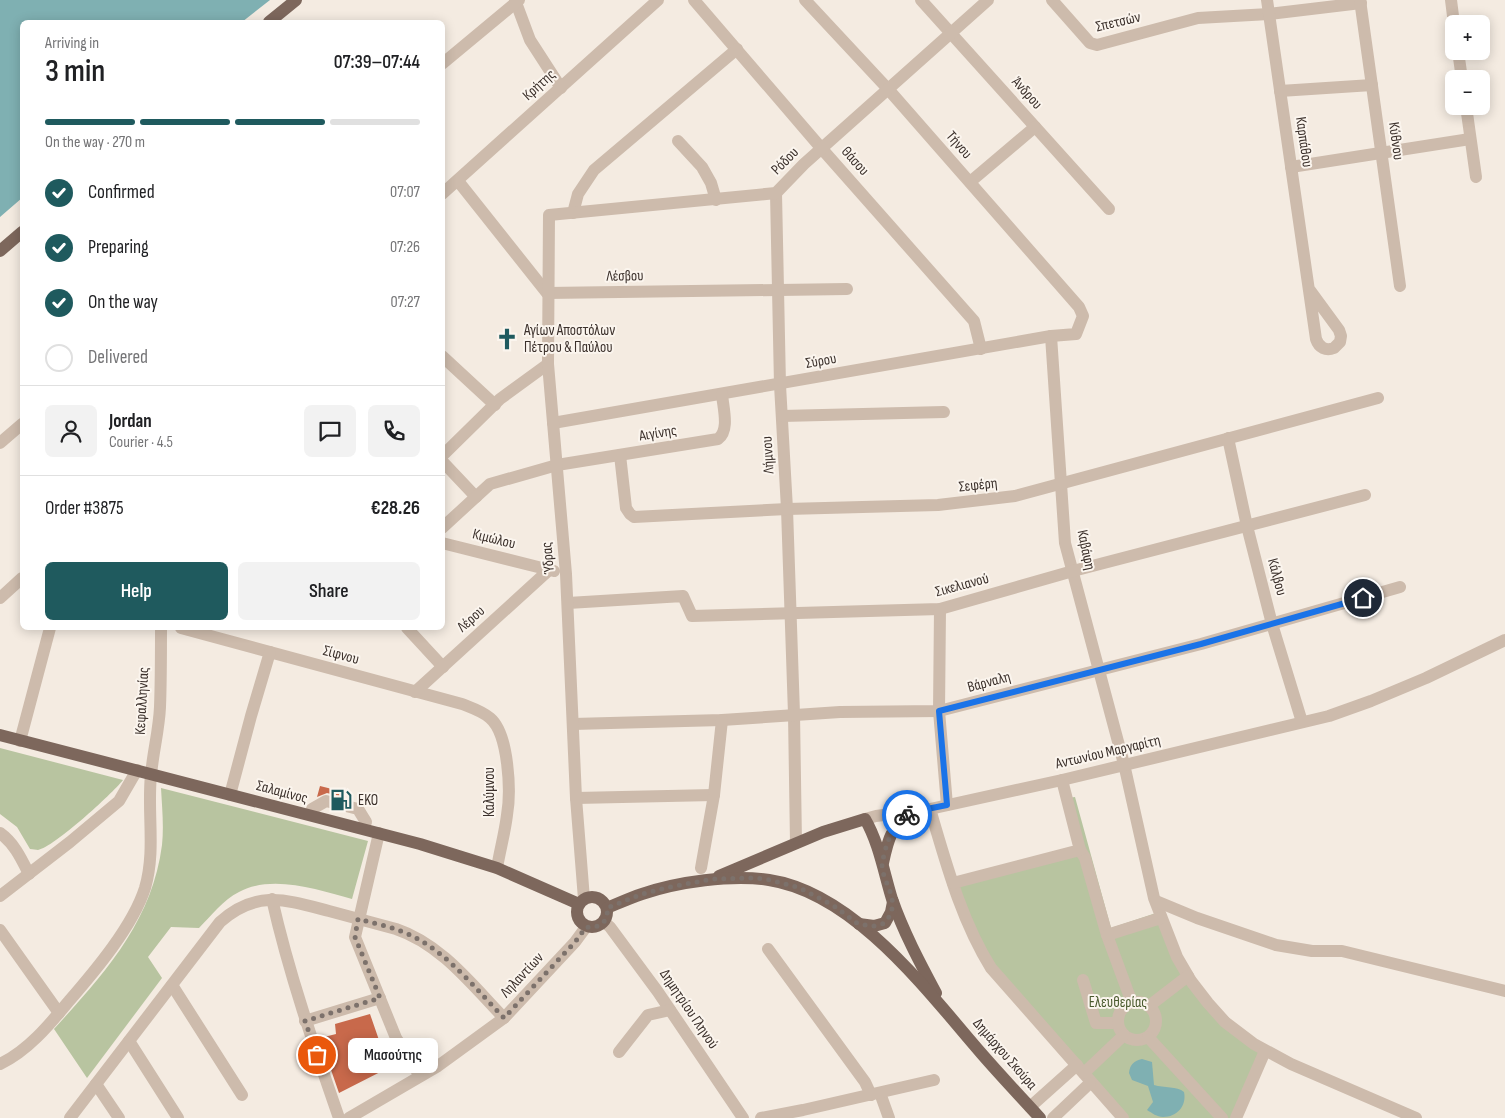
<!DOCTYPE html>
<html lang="en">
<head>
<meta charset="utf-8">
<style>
	:root { --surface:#fff; --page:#f2f2f2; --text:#202124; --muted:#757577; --line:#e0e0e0; --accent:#1f5a5e }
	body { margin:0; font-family:"Sofia Sans Condensed",sans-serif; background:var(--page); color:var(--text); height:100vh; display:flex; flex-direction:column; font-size:19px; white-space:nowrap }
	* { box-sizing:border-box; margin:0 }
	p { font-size:16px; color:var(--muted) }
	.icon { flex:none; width:28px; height:28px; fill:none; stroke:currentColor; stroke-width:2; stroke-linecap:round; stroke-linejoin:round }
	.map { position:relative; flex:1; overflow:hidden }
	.details { position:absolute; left:20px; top:20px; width:425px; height:610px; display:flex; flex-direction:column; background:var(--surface); border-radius:8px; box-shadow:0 2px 12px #0003 }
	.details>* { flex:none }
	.tools { position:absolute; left:1445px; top:15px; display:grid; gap:10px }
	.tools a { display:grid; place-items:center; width:45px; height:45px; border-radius:8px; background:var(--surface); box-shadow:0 2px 12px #0003; font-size:25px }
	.pin { position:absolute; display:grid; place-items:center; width:42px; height:42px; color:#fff; margin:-21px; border:2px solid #fff; border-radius:50%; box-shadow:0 1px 5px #0007 }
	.courier { position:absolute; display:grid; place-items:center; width:50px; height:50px; margin:-25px; border:4px solid #1a73e8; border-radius:50%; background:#fff; color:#222; box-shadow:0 1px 6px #0007 }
	.bubble { position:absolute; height:35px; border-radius:8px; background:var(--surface); box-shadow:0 2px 12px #0003; font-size:16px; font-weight:600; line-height:35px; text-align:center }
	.overview em { font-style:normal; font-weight:600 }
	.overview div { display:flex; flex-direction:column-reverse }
	.overview { display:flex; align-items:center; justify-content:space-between; height:85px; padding:0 25px }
	h1 { font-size:32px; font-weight:600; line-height:38px }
	.bar { display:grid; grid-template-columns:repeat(4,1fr); gap:8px 5px; align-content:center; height:60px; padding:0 25px }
	.bar i { height:6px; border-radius:4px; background:var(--line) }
	.bar .selected { background:var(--accent) }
	.bar p { grid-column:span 4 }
	.line { display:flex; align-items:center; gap:12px; padding:0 25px; border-top:1px solid var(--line) }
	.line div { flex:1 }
	.round { display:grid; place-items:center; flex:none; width:52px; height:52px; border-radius:8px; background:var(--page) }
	ol { padding:0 25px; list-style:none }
	li { display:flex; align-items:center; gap:15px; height:55px }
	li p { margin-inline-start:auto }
	li .icon { padding:5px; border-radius:50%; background:var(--accent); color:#fff; stroke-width:4 }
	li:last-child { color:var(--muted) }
	li i { width:28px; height:28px; border:2px solid var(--line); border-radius:50% }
	.cta { display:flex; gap:10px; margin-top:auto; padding:10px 25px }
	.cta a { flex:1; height:58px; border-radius:8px; background:var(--accent); color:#fff; font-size:20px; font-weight:600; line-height:58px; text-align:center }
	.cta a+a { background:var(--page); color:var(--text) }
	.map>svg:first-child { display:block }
</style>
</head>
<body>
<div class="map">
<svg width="1505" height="1118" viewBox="0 0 1505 1118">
	<rect width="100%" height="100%" fill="#f4ebe1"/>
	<g fill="#b8c4a0">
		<path d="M 0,748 L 123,780 C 112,794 54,847 38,850 C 36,850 33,849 30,849 L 17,827 L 0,814 Z"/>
		<path d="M 161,788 L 368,841 L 352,899 C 318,890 273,874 239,892 C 223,900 211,916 199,928 L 171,927 L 148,957 L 162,978 L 87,1078 L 54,1029 C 104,974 152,922 162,845 C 164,826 162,807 161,788 Z"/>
		<polygon points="1075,797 1111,928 1159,912 1191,981 1261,1049 1236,1118 1123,1118 991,968 953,883 1080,850 1067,798"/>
	</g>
	<g fill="#7fb0b2">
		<polygon points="0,0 270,0 242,22 22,22 22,198 0,217"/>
		<path d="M 1142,1059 L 1152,1062 L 1154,1085 C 1164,1088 1177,1086 1184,1092 C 1187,1106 1177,1117 1163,1117 C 1157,1117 1152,1113 1147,1110 L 1153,1102 L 1148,1086 L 1132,1080 L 1129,1073 C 1130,1064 1134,1061 1142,1059 Z"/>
	</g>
	<g fill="#c8694b">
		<polygon points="320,786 344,792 343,797 327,793 317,797"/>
		<polygon points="370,1014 379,1040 392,1066 339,1093 320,1038 336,1034 335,1024"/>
	</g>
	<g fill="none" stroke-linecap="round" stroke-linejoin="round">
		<g stroke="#cdbbac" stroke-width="12">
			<polyline points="515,0 530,40 561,88"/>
			<polyline points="694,0 822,149 974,321 981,349"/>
			<polyline points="921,0 1109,209"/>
			<polyline points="1052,0 1090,43 1097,45 1198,18 1269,14 1361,3"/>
			<path d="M 1267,0 L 1316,339 C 1319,348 1326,351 1334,348 L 1340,342 L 1341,336 L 1339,330 L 1309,289"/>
			<polyline points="1360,0 1400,286"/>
			<polyline points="1451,0 1454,24"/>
			<polyline points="1458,51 1462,79"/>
			<polyline points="442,64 519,0"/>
			<polyline points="1280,91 1372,85"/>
			<polyline points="1466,106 1476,177"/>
			<polyline points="678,141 702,167 711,183 716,200"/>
			<polyline points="1291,167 1470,139"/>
			<polyline points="458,181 547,293 847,289"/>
			<polyline points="970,182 1035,127"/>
			<polyline points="776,193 780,385 787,509 794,714 796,843"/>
			<polyline points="442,194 658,0"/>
			<polyline points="573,213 578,194 594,170 737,49"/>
			<polyline points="1051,336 1065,543 1124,764 1154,898 1177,957 1191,981 1208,1003 1225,1022 1254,1044 1291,1064 1416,1118"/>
			<polyline points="442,356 495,405"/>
			<polyline points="782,416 944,412"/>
			<polyline points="553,423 1051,336 1076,334 1083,316 1079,307 888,89 805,0"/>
			<polyline points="1228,438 1247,526 1272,624 1302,722"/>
			<polyline points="0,443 22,424"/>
			<polyline points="620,455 626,508 630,514 634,517 787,509 938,505 1015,496 1378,398"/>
			<polyline points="442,456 500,399 548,364"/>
			<polyline points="442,461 476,497"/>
			<path d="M 442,528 L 490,484 L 557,465 L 718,439 C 730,430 723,408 722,394"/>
			<polyline points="442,543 554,571"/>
			<polyline points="0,598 22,578"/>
			<polyline points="568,603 683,596 692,616 940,609 1073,571 1365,495"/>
			<polyline points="940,609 939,711 947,805"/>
			<path d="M 181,628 L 462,704 C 472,708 482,711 490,718 C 509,734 511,792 507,815 C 505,832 500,850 497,868"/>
			<polyline points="407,628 443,667"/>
			<polyline points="415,692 549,570"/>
			<polyline points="573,724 722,720 840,712 939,711 1201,644 1400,587"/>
			<polyline points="20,741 50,628"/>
			<polyline points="230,795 251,716 270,652"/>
			<polyline points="576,798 714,795"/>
			<polyline points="312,809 326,801 358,809 366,822"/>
			<path d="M 930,809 C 946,863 961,920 991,968 L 1123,1118"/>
			<polyline points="865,819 876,816 930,809 1062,780 1329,716 1371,701 1426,678 1505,640"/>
			<path d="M 0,833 C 14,843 21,858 29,874"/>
			<polyline points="379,833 355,937 396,1038 420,1076"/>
			<polyline points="1080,850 1085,858 1107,935 1132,1003"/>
			<polyline points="701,868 714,795 722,720"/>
			<polyline points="953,883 1080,850 1062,780"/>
			<polyline points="0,896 70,842 119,801 137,770"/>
			<path d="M 272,899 C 289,974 314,1046 339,1118"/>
			<polyline points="584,899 576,798 566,574 548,364 549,215 776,193 804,164 988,0"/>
			<polyline points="1156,901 1197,918 1276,945 1312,951 1342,951 1505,991"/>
			<polyline points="604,922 610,927 658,992 743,1118"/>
			<polyline points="0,930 59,1013"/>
			<polyline points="1107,935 1161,918"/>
			<polyline points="768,949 865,1082 871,1095"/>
			<polyline points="1083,980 1096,1023 1118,1023"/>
			<polyline points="172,985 242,1095"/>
			<circle cx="1137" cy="1021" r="19"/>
			<polyline points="1149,1006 1188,976"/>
			<polyline points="305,1021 380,998"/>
			<polyline points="1148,1037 1222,1118"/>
			<polyline points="129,1041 178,1118"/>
			<polyline points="619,1052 648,1015 670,1010"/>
			<path d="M 0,1064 C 28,1051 50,1024 69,1001 C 95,971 133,926 145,888 C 156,850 147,813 151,775 C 153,752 159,730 160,707 C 161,681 161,654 161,628"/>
			<polyline points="1084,1073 1124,1035"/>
			<polyline points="96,1084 119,1118"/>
			<polyline points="880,1093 889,1118"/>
			<polyline points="1030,1107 1077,1065"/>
			<path d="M 70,1118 L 220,922 C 257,889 287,900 329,911 C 351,917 374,923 396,929 C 441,944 472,985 504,1018"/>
			<polyline points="349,1118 438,1066 504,1018 575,942 586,927"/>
			<polyline points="761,1118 803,1110 934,1080"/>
			<polyline points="1053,1118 1090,1083"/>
			<polyline points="1236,1118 1265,1051"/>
		</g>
		<g stroke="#7d675c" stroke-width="12">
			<polyline points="269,22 296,0"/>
			<polyline points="0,251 22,232"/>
			<polyline points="0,735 420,844 497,868 579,904"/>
			<path d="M 883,863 C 889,835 890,831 912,812"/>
			<path d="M 719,876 L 823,832 L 865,819 C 879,843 884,873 892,899 C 903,931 920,963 936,993"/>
			<circle cx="592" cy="912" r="15"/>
			<path d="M 607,908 C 619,903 630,898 642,894 C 677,882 732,874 769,880 C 855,893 928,992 981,1053 C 1000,1075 1020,1096 1040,1118"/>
			<polyline points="859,924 874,926 885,923 891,912 893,902"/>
		</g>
	</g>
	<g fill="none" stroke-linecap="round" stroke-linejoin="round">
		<path stroke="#7c716b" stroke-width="5" stroke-dasharray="0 9" d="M 317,1055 L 305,1021 L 380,998 L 355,937 L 358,919 C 377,924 398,928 416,938 C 448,954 479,992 504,1018 L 575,942 L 586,927 C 599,929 609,922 607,908 L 642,894 L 670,887 L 713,879 L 756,878 L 770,880 L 800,888 L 834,906 L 858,924 L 874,926 L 885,923 C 902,901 885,888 882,867 C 882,863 883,859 884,855 C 888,837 894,827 907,815"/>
		<polyline stroke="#1a73e8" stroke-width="6" points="907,815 912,812 947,805 939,711 1201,644 1363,598"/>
	</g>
	<defs>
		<g id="church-bare" transform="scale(1.725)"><path d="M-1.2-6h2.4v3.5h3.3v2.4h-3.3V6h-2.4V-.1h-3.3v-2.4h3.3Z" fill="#1f5a5e" stroke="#fbf5ee" stroke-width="2.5" paint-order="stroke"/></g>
		<g id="fuel-bare" transform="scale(1.725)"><path d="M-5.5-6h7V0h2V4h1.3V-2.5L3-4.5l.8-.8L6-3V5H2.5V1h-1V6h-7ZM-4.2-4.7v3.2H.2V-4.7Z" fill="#1f5a5e" stroke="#fbf5ee" stroke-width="2.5" paint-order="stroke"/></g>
	</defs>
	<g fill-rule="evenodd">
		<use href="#church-bare" x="507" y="339"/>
		<use href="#fuel-bare" x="341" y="800"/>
	</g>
	<g text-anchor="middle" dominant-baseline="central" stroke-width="4" stroke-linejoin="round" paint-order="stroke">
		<g font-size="15" fill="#3b302b" stroke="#fbf5ee">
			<text transform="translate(1118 22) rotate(-13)">Σπετσών</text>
			<text transform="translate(539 85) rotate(-42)">Κρήτης</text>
			<text transform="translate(1027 93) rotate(48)">Άνδρου</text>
			<text transform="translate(1396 141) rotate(82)">Κύθνου</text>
			<text transform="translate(1304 142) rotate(82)">Καρπάθου</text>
			<text transform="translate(959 145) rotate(49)">Τήνου</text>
			<text transform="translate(785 161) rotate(-45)">Ρόδου</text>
			<text transform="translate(855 161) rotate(48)">Θάσου</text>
			<text transform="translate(625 276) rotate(-1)">Λέσβου</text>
			<text transform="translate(821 361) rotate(-10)">Σύρου</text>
			<text transform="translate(658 433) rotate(-9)">Αιγίνης</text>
			<text transform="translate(768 455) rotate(-93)">Λήμνου</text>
			<text transform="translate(978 485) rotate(-6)">Σεφέρη</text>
			<text transform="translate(494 539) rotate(14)">Κιμώλου</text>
			<text transform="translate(1086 550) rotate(78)">Καβάφη</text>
			<text transform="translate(548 558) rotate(-95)">Ύδρας</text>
			<text transform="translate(1277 577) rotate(75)">Κάλβου</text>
			<text transform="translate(962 585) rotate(-15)">Σικελιανού</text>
			<text transform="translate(471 619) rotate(-42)">Λέρου</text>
			<text transform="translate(341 655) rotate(15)">Σίφνου</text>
			<text transform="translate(989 682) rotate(-15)">Βάρναλη</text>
			<text transform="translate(142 701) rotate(-87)">Κεφαλληνίας</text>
			<text transform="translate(1108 752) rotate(-13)">Αντωνίου Μαργαρίτη</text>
			<text transform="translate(282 792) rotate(15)">Σαλαμίνος</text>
			<text transform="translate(489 792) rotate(-90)">Καλύμνου</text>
			<text transform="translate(522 975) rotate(-47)">Ληλαντίων</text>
			<text transform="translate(689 1009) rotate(56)">Δημητρίου Γληνού</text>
			<text transform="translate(1005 1054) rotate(49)">Δημάρχου Σκούρα</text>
		</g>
		<g font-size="15" fill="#3b302b" stroke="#fbf5ee" text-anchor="start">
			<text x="524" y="330">Αγίων Αποστόλων<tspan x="524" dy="17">Πέτρου &amp; Παύλου</tspan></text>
			<text x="358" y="800">EKO</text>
		</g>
		<g font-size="15" fill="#4a5a2e" stroke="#fbf5ee">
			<text x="1118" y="1002">Ελευθερίας</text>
		</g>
	</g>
</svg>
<div class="tools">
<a>+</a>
<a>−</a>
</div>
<div class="pin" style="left:317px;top:1055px;background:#ea580c"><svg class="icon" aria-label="bag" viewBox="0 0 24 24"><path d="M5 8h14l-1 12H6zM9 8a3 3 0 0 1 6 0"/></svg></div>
<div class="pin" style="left:1363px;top:598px;background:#1f2937"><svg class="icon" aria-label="home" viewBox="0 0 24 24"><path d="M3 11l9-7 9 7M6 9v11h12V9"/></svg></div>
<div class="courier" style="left:907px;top:815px"><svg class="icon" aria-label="bike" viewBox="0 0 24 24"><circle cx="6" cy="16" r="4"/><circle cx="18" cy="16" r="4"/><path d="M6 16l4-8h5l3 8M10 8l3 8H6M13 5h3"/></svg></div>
<div class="bubble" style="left:348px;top:1038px;width:90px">Μασούτης</div>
<section class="details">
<div class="overview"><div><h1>3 min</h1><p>Arriving in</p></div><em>07:39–07:44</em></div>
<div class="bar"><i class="selected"></i><i class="selected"></i><i class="selected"></i><i></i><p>On the way · 270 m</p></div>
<ol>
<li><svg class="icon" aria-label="check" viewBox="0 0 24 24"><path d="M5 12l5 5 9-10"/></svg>Confirmed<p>07:07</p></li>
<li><svg class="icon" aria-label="check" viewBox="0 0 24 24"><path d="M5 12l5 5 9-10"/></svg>Preparing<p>07:26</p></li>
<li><svg class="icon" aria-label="check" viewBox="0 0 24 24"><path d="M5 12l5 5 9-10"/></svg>On the way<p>07:27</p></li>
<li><i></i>Delivered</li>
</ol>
<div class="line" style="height:90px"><a class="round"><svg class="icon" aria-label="person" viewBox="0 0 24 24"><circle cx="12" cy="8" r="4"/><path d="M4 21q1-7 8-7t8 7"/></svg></a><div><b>Jordan</b><p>Courier · 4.5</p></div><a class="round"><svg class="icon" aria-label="chat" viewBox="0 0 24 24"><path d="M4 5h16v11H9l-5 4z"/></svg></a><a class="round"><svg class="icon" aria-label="phone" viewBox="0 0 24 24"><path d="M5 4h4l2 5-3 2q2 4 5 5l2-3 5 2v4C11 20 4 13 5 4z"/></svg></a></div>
<div class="line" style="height:65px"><div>Order #3875</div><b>€28.26</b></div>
<div class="cta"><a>Help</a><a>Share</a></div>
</section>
</div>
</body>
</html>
